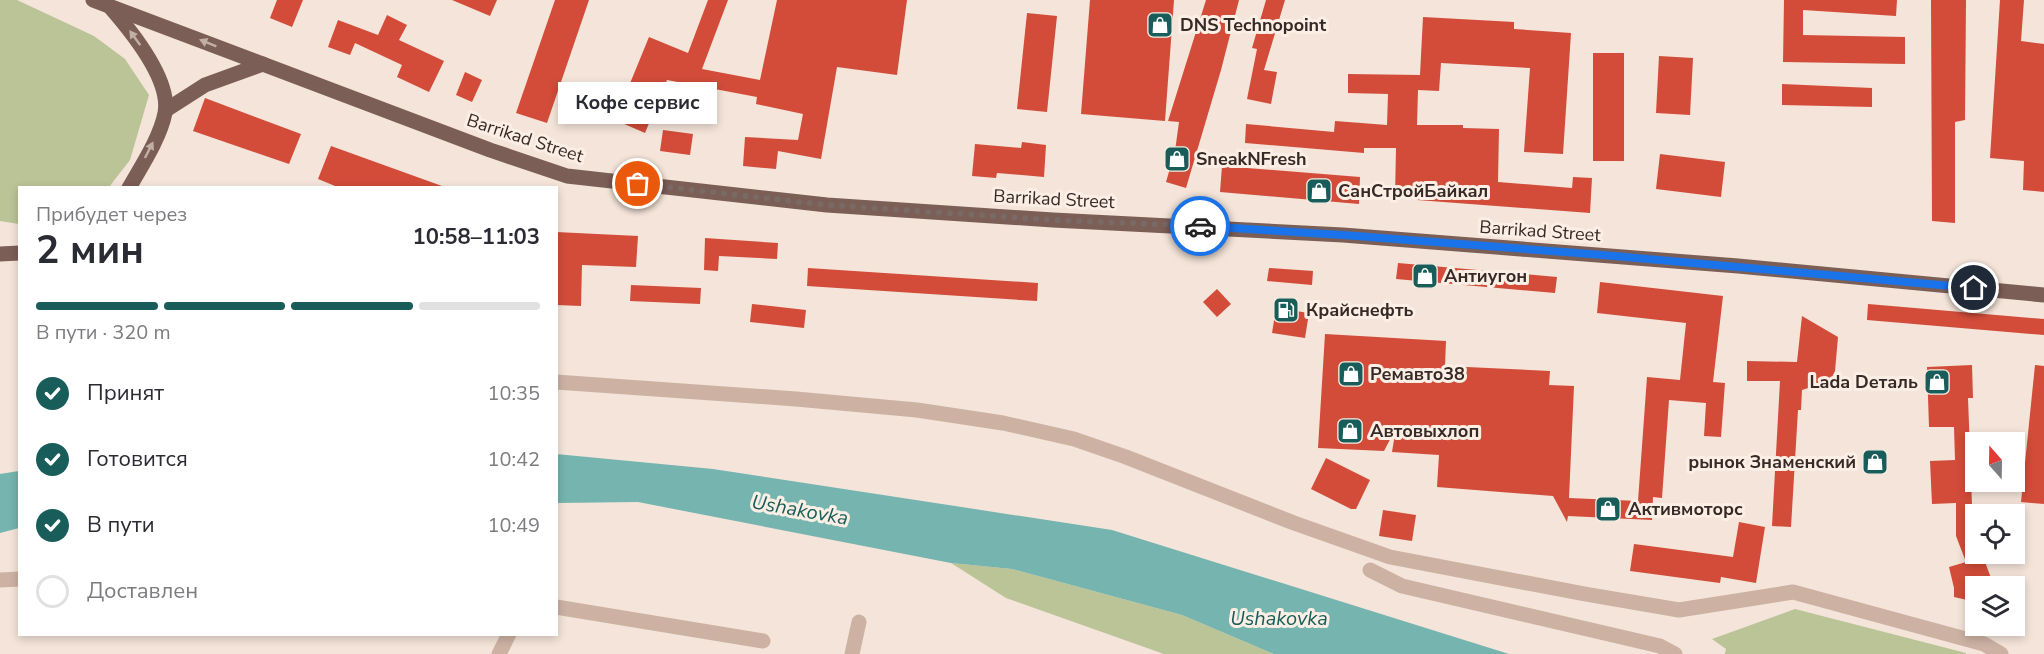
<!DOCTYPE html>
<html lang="ru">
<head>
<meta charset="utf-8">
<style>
	:root { --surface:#fff; --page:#f2f2f3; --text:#2b2b33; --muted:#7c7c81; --line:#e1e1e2; --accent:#185d59 }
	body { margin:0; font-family:"Nunito Sans",sans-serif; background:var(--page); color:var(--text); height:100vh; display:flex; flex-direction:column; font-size:22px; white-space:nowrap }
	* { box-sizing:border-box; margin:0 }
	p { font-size:20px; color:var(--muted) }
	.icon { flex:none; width:33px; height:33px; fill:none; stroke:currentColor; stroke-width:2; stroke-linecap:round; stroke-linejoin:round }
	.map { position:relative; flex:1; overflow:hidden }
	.side { position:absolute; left:18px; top:186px; width:540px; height:450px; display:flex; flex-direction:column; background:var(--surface); border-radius:0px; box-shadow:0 3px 9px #0003 }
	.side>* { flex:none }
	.needle { width:39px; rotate:340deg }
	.fabs { position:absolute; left:1965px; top:432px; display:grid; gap:12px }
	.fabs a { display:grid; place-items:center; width:60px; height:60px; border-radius:0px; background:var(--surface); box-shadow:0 3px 9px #0003; font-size:30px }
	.pin { position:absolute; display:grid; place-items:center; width:51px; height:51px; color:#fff; margin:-26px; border:3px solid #fff; border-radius:50%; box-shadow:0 2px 6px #0007 }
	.courier { position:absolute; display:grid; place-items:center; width:60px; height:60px; margin:-30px; border:4px solid #1a73e8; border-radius:50%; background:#fff; color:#222; box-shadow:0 2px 8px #0007 }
	.bubble { position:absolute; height:42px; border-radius:0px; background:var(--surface); box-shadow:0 3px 9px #0003; font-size:20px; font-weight:700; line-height:42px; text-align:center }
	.overview em { font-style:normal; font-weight:700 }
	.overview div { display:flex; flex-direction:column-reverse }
	.overview { display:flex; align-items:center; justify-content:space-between; height:102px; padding:0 18px }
	h1 { font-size:39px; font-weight:700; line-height:45px }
	.bar { display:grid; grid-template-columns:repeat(4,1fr); gap:9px 6px; align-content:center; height:72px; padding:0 18px }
	.bar i { height:8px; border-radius:4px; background:var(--line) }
	.bar .on { background:var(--accent) }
	.bar p { grid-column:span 4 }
	ol { padding:0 18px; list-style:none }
	li { display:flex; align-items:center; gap:18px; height:66px }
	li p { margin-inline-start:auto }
	li .icon { padding:6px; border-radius:50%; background:var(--accent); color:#fff; stroke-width:4 }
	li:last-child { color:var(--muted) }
	li i { width:33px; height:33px; border:3px solid var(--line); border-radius:50% }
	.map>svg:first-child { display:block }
</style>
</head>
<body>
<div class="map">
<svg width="2044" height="654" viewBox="0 0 2044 654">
	<rect width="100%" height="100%" fill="#f4e4d9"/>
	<g fill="#bac497">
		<polygon points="0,0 17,0 94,36 125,59 149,95 130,160 109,187 20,188 19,224 0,221"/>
		<polygon points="951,563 1012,569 1182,615 1274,654 1164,654 1006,598"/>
		<polygon points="1795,609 1966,653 1966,654 1725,654 1726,649 1712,639"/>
	</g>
	<g fill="#75b4af">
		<polygon points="556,454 713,469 1112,530 1509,654 1274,654 1182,615 1012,569 951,563 638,502 557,503"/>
		<polygon points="19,471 19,528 0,533 0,474"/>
	</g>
	<g fill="#d24c39">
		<polygon points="277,0 303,0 292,27 270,18"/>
		<polygon points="452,0 497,0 490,16"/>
		<polygon points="555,0 589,0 547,123 516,113"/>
		<polygon points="708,0 728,0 702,69 760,80 777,0 907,0 897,75 837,67 821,159 778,151 776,169 743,166 745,137 798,140 803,114 756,104 757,97 667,80 645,133 615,120 649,37 688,53"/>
		<polygon points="1090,0 1174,0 1165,121 1081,114"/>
		<polygon points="1206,0 1239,0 1221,70 1186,188 1166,182 1175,151 1179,122 1168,121"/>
		<polygon points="1266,0 1285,0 1264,70 1277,72 1271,104 1247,99 1257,49 1252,48"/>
		<polygon points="1784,0 1897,0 1896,16 1803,10 1803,35 1905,37 1905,64 1783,62"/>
		<polygon points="1931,0 1966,0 1965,120 1955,122 1955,223 1932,221"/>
		<polygon points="2000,0 2024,0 2021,41 2044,44 2044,192 2023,190 2024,161 1990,158"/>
		<polygon points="1027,13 1057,16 1047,112 1017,109"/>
		<polygon points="387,15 407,25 399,40 444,61 429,92 397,77 402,65 355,43 350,55 328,47 338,20 378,35"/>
		<polygon points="1423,17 1514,22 1514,29 1571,33 1563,154 1524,152 1530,68 1441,63 1439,91 1418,90 1417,125 1463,125 1463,128 1499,129 1498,182 1572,188 1573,177 1592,178 1590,213 1417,200 1417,198 1395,198 1396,148 1364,148 1364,153 1245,143 1246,124 1334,132 1335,121 1387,125 1388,94 1348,93 1348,74 1420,75"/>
		<rect x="1593" y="53" width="31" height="108"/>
		<polygon points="1659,56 1693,58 1690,115 1656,113"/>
		<polygon points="465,72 482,80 472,102 456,95"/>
		<polygon points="1782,84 1872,88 1872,107 1782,105"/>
		<polygon points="205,98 301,134 289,164 193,131"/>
		<polygon points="663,130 693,134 690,155 660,151"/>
		<polygon points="1022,142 1046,145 1044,177 997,173 996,178 972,176 975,144 1021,148"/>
		<polygon points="331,146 442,186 442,188 340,188 318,179"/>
		<polygon points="1660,154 1725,162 1721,197 1656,189"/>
		<polygon points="1222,166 1360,177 1359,204 1220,192"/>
		<polygon points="556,232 638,236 636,267 582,265 581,306 556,305"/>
		<polygon points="705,238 778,243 777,259 719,256 718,271 704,270"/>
		<polygon points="1398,263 1557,277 1555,293 1396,279"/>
		<polygon points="808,268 1038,283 1037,301 807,286"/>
		<polygon points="1269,268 1313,271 1312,285 1267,281"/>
		<polygon points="1600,282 1723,296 1713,382 1725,383 1721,437 1704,436 1706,403 1669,400 1662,498 1653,497 1652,520 1568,516 1567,522 1553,496 1437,487 1439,455 1392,452 1396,428 1384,451 1318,448 1325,334 1446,341 1445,366 1550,371 1549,385 1574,386 1569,498 1638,501 1647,377 1680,380 1686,323 1597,313"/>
		<polygon points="631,285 701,288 700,304 630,301"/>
		<polygon points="1217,289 1231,304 1217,317 1203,302"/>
		<polygon points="752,304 806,310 804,328 750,322"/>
		<polygon points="1868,304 2044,319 2044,335 1867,320"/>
		<polygon points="1276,308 1309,313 1305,338 1272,333"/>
		<polygon points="1802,316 1838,337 1835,371 1830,381 1802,390 1801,410 1798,410 1791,527 1772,526 1780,381 1747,381 1747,361 1797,362"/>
		<polygon points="1972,365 1973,398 1968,398 1973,531 1976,537 1976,554 1982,554 1994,586 1976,586 1976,602 1954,597 1954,588 1949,567 1966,562 1956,536 1956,503 1932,504 1930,461 1955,460 1954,427 1929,427 1927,367"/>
		<polygon points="2035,365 2044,366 2044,504 2021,502"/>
		<polygon points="1326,458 1370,480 1356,509 1351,509 1311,489"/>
		<polygon points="1383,510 1416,515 1412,541 1379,536"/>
		<polygon points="1739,522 1765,527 1756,583 1721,577 1720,583 1630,571 1634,544 1733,557"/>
	</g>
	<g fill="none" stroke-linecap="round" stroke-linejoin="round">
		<g stroke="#cdb2a4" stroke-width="15">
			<polyline points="556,382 796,399 917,410 1003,423 1074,439 1126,457 1294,523 1390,557 1585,594 1679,610 1793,592 1984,644 2001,654"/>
			<polyline points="1370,570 1402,586 1660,646 1675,654"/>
			<polyline points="0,580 20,579"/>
			<polyline points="556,607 763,641"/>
			<polyline points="499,654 509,634"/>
			<polyline points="852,654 859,622"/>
		</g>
		<g stroke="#7b5e56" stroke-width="15">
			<polyline points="93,0 490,150 567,176 827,205 1053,220 1343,235 1738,266 2044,295"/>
			<path d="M 111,8 C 131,31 171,80 165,113 C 160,138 142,165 129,188"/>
			<polyline points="166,110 205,85 263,64"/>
			<polyline points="0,254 20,253"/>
		</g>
	</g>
	<defs><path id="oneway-solid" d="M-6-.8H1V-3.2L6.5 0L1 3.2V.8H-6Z" transform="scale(1.5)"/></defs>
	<g fill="#c1aea5">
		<use href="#oneway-solid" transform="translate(135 38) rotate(-126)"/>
		<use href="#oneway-solid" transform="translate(208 43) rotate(-158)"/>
		<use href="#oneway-solid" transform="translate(149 150) rotate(-63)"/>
	</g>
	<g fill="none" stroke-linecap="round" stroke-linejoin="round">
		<polyline stroke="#796a65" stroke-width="6" stroke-dasharray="0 10.8" points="638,184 827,205 1053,220 1200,226"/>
		<polyline stroke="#1a73e8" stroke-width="8" points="1200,226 1343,235 1603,255 1974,288"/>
	</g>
	<defs>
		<g id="shop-square" transform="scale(1.35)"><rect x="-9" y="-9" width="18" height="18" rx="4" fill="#185d59" stroke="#fbefe5"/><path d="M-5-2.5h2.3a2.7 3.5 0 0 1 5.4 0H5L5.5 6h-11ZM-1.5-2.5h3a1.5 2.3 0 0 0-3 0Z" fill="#fff"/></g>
		<g id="fuel-square" transform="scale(1.35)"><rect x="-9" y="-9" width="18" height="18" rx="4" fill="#185d59" stroke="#fbefe5"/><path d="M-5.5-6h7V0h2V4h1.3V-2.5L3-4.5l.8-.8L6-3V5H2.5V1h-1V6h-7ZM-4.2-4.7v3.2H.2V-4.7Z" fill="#fff"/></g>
	</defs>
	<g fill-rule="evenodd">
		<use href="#shop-square" x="1160" y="25"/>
		<use href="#shop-square" x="1177" y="159"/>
		<use href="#shop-square" x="1319" y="191"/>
		<use href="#shop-square" x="1425" y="276"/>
		<use href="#fuel-square" x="1286" y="310"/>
		<use href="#shop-square" x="1351" y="374"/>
		<use href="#shop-square" x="1937" y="382"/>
		<use href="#shop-square" x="1350" y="431"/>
		<use href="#shop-square" x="1875" y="462"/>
		<use href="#shop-square" x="1608" y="509"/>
	</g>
	<g text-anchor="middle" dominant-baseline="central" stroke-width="6" stroke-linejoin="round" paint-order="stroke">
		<g font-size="18" font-weight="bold" fill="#372926" stroke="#fbefe5" text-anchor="start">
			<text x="1180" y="25">DNS Technopoint</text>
			<text x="1196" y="159">SneakNFresh</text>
			<text x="1338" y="191">СанСтройБайкал</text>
			<text x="1444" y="276">Антиугон</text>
			<text x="1306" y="310">Крайснефть</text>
			<text x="1370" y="374">Ремавто38</text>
			<text x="1918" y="382" text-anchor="end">Lada Dеталь</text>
			<text x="1370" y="431">Автовыхлоп</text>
			<text x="1856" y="462" text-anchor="end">рынок Знаменский</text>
			<text x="1628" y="509">Активмоторс</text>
		</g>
		<g font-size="18" fill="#372926" stroke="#fbefe5">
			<text transform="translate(525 138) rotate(18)">Barrikad Street</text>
			<text transform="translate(1054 199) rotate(3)">Barrikad Street</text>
			<text transform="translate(1540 231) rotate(4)">Barrikad Street</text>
		</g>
		<g font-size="20" font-style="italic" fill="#185d59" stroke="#fbefe5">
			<text transform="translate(800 510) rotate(10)">Ushakovka</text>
			<text x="1279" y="618">Ushakovka</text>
		</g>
	</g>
</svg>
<div class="fabs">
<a><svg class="needle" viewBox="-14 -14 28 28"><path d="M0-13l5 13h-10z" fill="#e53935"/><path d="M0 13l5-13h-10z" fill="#7c7c81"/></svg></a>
<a><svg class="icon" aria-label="locate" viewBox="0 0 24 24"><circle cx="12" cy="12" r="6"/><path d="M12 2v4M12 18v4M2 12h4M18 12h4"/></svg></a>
<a><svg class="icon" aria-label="layers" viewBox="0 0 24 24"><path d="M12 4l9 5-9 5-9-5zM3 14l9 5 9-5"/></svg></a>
</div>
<div class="pin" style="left:638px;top:184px;background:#ea580c"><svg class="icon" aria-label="bag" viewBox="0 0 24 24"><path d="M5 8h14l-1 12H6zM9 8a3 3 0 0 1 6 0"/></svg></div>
<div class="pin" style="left:1974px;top:288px;background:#1f2937"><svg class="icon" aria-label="home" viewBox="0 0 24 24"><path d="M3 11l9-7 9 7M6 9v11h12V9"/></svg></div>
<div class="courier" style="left:1200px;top:226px"><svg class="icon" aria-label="car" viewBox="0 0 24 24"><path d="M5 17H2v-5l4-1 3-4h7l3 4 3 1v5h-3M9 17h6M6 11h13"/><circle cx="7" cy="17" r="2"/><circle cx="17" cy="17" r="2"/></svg></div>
<div class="bubble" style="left:558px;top:82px;width:159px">Кофе сервис</div>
<section class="side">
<div class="overview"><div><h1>2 мин</h1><p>Прибудет через</p></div><em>10:58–11:03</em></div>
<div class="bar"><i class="on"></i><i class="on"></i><i class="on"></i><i></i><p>В пути · 320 m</p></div>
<ol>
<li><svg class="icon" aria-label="check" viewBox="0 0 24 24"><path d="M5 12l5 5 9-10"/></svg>Принят<p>10:35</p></li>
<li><svg class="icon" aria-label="check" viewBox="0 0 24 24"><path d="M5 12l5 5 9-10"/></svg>Готовится<p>10:42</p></li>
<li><svg class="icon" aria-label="check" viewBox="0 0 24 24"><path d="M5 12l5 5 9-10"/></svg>В пути<p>10:49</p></li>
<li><i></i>Доставлен</li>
</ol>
</section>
</div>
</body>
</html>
